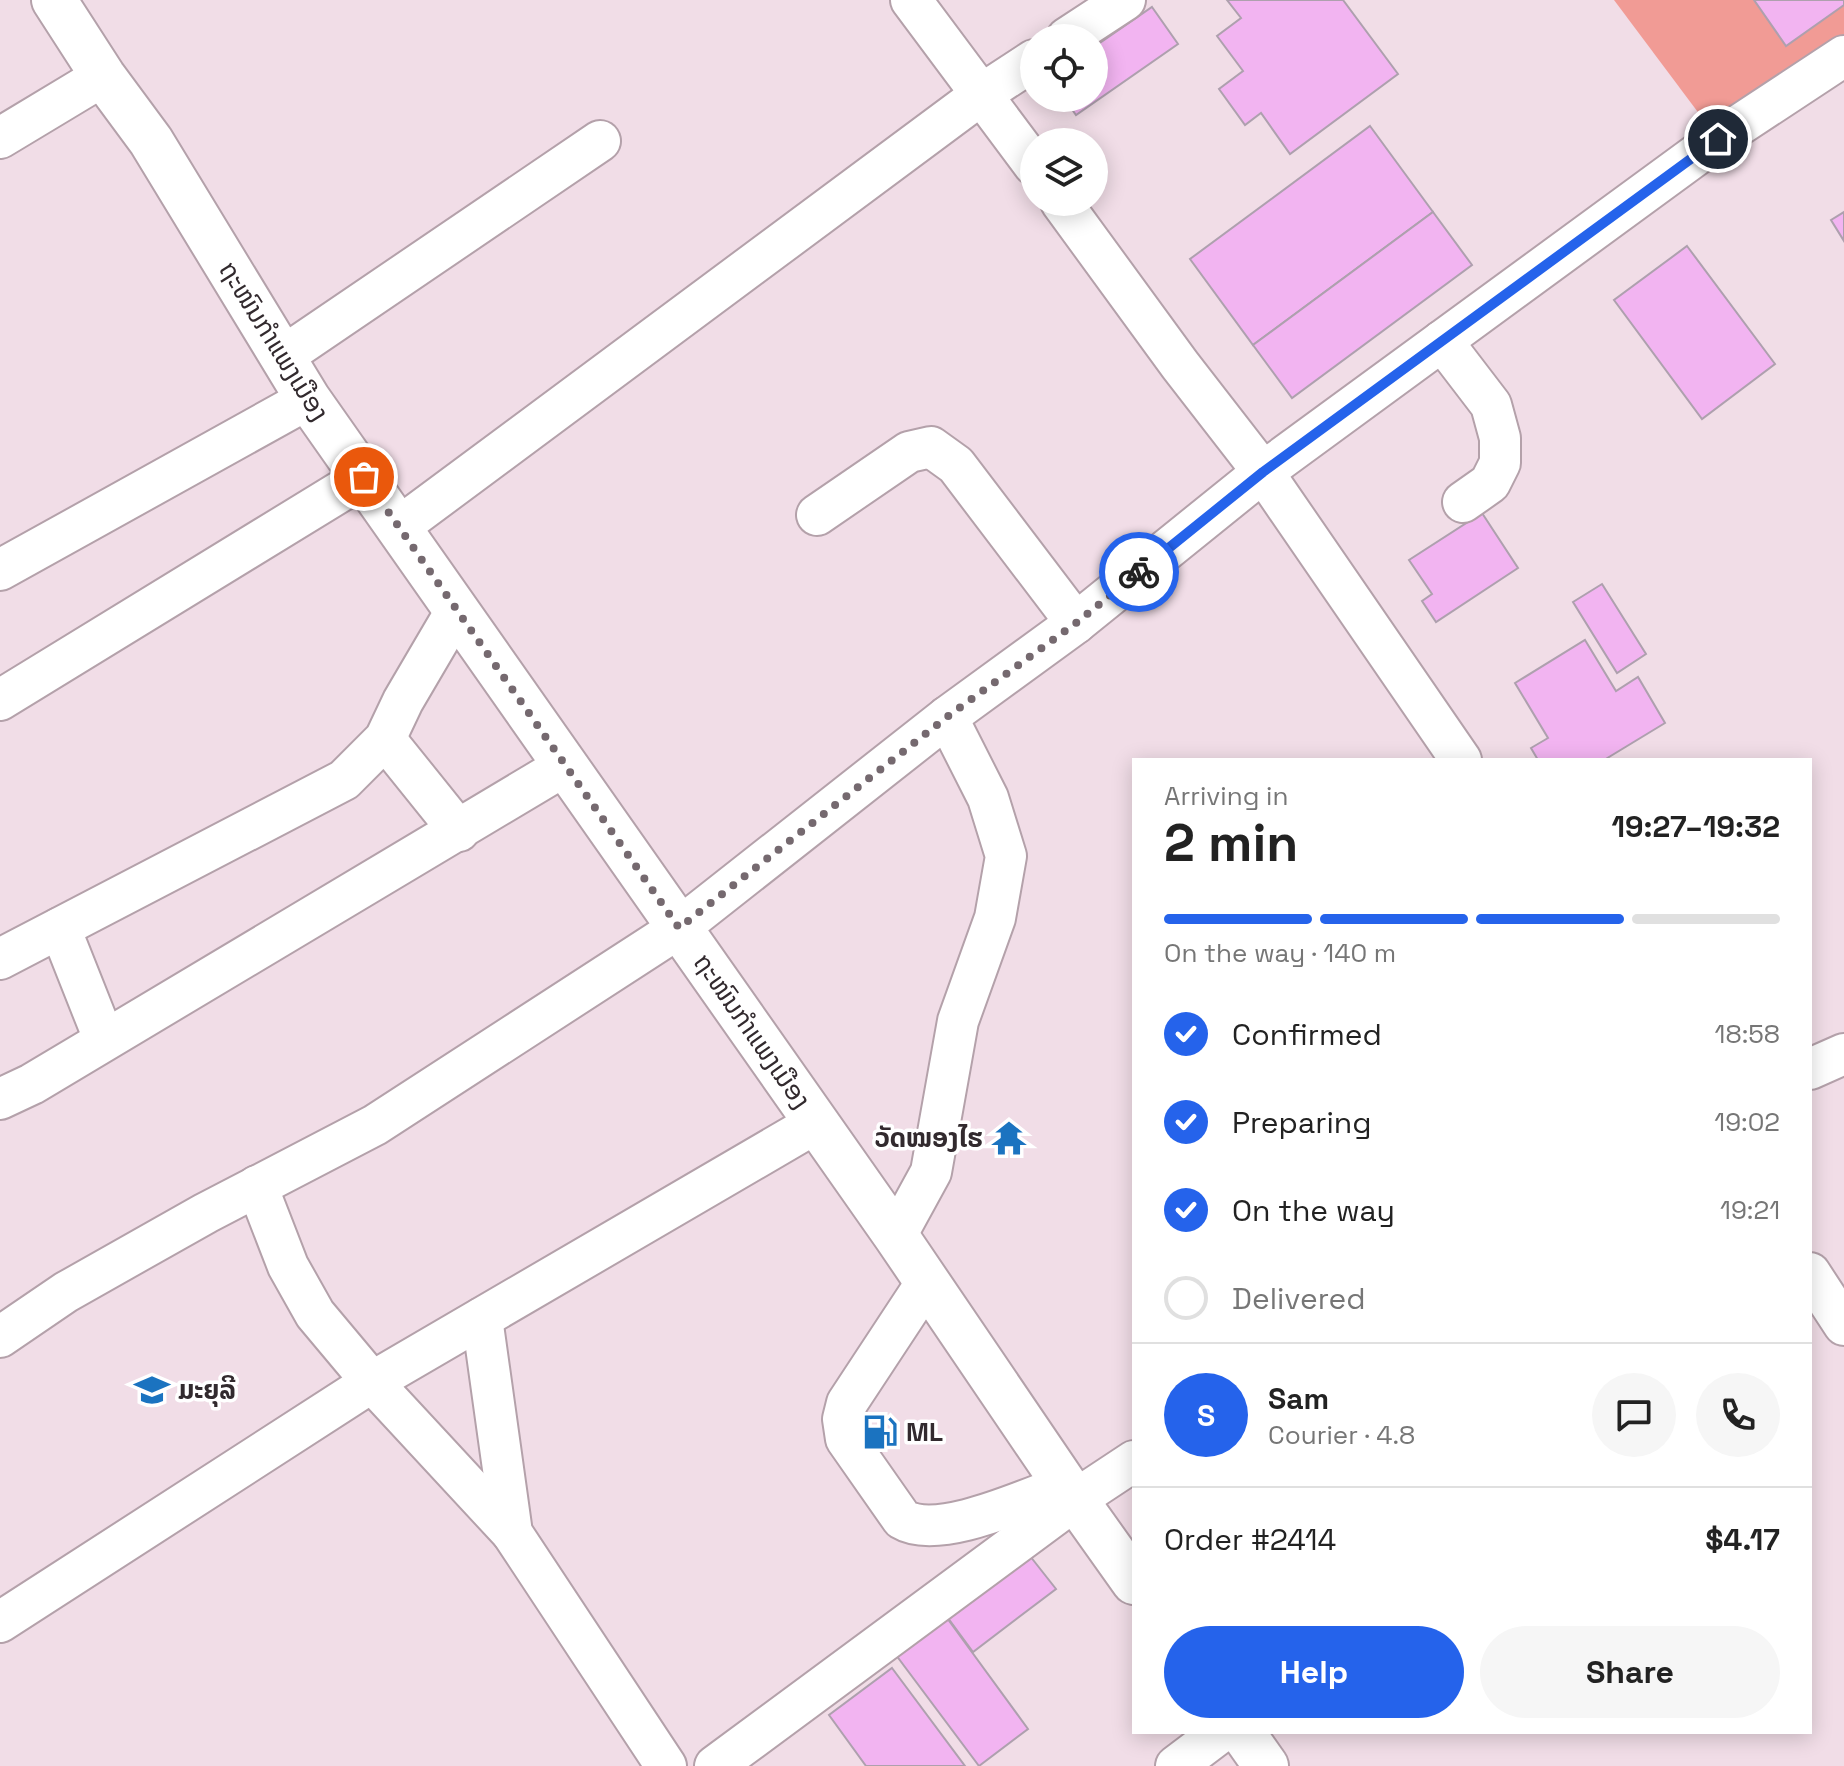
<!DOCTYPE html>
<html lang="en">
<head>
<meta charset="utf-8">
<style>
	:root { --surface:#fff; --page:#f6f6f6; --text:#222; --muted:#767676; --line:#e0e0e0; --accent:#2563eb }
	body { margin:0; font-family:"Space Grotesk","Noto Sans Lao",sans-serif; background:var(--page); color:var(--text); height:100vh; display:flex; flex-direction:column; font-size:30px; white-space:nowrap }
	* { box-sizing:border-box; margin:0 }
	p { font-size:26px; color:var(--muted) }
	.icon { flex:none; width:44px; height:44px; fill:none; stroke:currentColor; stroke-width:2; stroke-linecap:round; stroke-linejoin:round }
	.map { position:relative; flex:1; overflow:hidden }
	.panel { position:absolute; left:1132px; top:758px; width:680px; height:976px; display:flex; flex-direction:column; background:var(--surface); border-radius:0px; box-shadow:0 4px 20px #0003 }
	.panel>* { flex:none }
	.controls { position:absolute; left:1020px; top:24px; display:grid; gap:16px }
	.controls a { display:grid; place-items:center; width:88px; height:88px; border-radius:50%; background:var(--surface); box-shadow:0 4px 20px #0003; font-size:40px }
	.pin { position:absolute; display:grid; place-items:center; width:68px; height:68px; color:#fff; margin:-34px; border:4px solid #fff; border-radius:50%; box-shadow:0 2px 8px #0007 }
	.courier { position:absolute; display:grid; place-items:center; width:80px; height:80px; margin:-40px; border:6px solid #2563eb; border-radius:50%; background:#fff; color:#222; box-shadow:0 2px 10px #0007 }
	.summary em { font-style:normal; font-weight:800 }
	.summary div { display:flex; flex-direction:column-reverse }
	.summary { display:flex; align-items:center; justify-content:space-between; height:136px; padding:0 32px }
	h1 { font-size:52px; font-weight:800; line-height:60px }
	.bar { display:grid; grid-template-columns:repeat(4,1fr); gap:12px 8px; align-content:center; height:96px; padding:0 32px }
	.bar i { height:10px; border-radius:6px; background:var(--line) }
	.bar .active { background:var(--accent) }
	.bar p { grid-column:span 4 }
	.line { display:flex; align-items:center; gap:20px; padding:0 32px; border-top:2px solid var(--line) }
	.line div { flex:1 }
	.round { display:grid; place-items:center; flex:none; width:84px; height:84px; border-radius:42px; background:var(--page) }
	ol { padding:0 32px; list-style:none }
	li { display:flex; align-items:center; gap:24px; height:88px }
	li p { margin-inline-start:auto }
	li .icon { padding:8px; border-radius:50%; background:var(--accent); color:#fff; stroke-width:4 }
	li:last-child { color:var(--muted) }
	li i { width:44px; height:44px; border:4px solid var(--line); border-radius:50% }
	.cta { display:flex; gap:16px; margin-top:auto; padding:16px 32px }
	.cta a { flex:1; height:92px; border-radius:48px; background:var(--accent); color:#fff; font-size:32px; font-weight:800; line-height:92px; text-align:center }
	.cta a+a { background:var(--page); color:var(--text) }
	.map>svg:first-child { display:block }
</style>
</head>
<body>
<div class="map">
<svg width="1844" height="1766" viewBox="0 0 1844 1766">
	<rect width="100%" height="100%" fill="#f1dde7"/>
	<polygon fill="#f19b95" points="1614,0 1844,0 1844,51 1718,139"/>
	<g fill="#f2b4f1" stroke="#aea0ae" stroke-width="2">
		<polygon points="1227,0 1343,0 1398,74 1290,154 1261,113 1245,125 1219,89 1243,71 1217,36 1241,18"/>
		<polygon points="1754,0 1844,0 1844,5 1786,46"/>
		<polygon points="1152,7 1178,44 1076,115 1064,98 1094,98 1094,47"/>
		<polygon points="1370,126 1433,212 1253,345 1190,259"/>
		<polygon points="1433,212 1472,265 1292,398 1253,345"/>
		<polygon points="1844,212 1844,241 1831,220"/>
		<polygon points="1687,246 1775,364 1702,419 1614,300"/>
		<polygon points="1482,513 1518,568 1436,622 1422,601 1432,594 1409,560"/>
		<polygon points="1602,584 1646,654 1617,673 1573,602"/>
		<polygon points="1585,640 1616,691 1638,677 1665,723 1604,760 1538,760 1531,748 1548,738 1515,683"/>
		<polygon points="1030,1556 1056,1589 973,1652 948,1618"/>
		<polygon points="947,1618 1028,1729 979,1766 896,1655"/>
		<polygon points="892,1668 965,1766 866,1766 829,1715"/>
	</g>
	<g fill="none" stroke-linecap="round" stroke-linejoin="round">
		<g stroke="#b4a1aa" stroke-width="44">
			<g id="minor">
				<polyline points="911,0 1034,165"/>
				<polyline points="1067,38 1125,0"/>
				<polyline points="0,138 103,76"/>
				<polyline points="1061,202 1180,365 1263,472 1461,760"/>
				<polyline points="1442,341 1491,405 1500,438 1500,463 1490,483 1463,502"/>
				<polyline points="282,357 600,141"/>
				<polyline points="817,515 909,452 931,447 956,465 1076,623"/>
				<polyline points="399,527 982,94 1034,60"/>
				<polyline points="0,570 308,399"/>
				<polyline points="0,700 364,477"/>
				<polyline points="385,739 459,831"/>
				<polyline points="60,928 104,1039"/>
				<polyline points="0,959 344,780 385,739 403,701 457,609"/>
				<polyline points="1810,1069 1844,1054"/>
				<polyline points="0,1099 32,1084 566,765"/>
				<polyline points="257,1186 288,1266 315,1314 372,1382 512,1533"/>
				<polyline points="896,1236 931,1172 958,1021 995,918 1006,856 988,798 947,717"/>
				<polyline points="1810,1273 1844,1325"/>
				<path d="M 926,1283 L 847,1403 L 843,1419 L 846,1439 L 902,1519 C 938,1541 1026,1499 1065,1485"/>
				<polyline points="482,1318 512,1533 666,1766"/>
				<polyline points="0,1337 66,1292 206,1213 375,1125 679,928 947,717 1076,623 1263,472 1718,139 1844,56"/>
				<polyline points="0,1622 372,1382 816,1123"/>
				<polyline points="715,1766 1075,1500 1134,1461"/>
				<polyline points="1176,1766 1221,1732"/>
			</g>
		</g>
		<g stroke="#b4a1aa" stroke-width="48">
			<g id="major">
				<polyline points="54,0 103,76 151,141 308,399 896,1236 1065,1485 1134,1582"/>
				<polyline points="1242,1732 1266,1766"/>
			</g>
		</g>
		<use href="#minor" stroke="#fff" stroke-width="40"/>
		<use href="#major" stroke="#fff" stroke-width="44"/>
	</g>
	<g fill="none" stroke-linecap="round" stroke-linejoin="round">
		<polyline stroke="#75696f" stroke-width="8" stroke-dasharray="0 14.4" points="364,477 679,928 947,717 1076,623 1139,572"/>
		<polyline stroke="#2563eb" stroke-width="10" points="1139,572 1263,472 1718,139"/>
	</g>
	<defs>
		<g id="temple-bare" transform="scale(2.76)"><path d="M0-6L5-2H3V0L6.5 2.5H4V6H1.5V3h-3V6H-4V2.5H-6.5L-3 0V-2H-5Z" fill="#1b73c0" stroke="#fff" stroke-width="2.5" paint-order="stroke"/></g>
		<g id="school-bare" transform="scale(2.76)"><path d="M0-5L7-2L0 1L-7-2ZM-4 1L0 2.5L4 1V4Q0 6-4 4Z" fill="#1b73c0" stroke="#fff" stroke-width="2.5" paint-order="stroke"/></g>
		<g id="fuel-bare" transform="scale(2.76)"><path d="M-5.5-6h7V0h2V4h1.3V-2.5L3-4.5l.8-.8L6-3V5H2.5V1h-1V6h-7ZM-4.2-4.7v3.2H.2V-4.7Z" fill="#1b73c0" stroke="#fff" stroke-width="2.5" paint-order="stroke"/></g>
	</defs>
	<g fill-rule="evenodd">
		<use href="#temple-bare" x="1009" y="1138"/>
		<use href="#school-bare" x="152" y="1390"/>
		<use href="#fuel-bare" x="880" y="1432"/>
	</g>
	<g text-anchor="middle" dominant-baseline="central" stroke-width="7" stroke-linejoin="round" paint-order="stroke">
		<g font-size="26" fill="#322a2e" stroke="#fff">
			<text transform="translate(274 341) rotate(58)">ຖະໜົນກຳແພງເມືອງ</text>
			<text transform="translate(752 1031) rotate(55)">ຖະໜົນກຳແພງເມືອງ</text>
		</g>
		<g font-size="26" font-weight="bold" fill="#322a2e" stroke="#fff" text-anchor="start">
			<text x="983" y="1138" text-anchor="end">ວັດໝອງໄຮ</text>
			<text x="178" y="1390">ມະຍຸລີ</text>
			<text x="906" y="1432">ML</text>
		</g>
	</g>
</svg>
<div class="controls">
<a><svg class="icon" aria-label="locate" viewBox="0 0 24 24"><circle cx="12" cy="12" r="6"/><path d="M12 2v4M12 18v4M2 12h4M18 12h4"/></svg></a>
<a><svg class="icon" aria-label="layers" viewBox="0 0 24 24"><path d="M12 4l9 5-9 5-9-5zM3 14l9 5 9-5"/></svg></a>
</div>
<div class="pin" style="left:364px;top:477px;background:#ea580c"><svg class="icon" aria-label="bag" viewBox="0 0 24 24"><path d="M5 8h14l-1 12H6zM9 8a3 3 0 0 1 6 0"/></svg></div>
<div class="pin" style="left:1718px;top:139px;background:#1f2937"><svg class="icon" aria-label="home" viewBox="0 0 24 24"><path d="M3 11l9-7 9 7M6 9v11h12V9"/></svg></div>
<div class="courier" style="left:1139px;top:572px"><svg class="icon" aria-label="bike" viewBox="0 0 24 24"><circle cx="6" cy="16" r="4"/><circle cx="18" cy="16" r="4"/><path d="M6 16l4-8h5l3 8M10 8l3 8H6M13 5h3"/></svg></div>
<section class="panel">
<div class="summary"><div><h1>2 min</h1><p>Arriving in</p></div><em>19:27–19:32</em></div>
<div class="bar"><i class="active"></i><i class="active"></i><i class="active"></i><i></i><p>On the way · 140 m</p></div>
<ol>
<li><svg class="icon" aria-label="check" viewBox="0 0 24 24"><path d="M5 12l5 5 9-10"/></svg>Confirmed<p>18:58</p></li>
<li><svg class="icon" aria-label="check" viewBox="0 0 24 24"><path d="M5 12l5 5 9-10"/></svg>Preparing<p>19:02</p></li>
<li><svg class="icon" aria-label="check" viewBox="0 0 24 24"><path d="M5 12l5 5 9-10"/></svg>On the way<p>19:21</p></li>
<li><i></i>Delivered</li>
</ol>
<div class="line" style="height:144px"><b class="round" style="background:var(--accent);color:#fff">S</b><div><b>Sam</b><p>Courier · 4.8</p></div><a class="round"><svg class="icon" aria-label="chat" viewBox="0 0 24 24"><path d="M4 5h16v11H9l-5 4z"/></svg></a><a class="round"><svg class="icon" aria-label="phone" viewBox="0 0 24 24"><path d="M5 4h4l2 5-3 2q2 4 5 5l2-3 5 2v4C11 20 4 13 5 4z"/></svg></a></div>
<div class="line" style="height:104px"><div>Order #2414</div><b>$4.17</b></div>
<div class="cta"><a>Help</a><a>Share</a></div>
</section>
</div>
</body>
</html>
